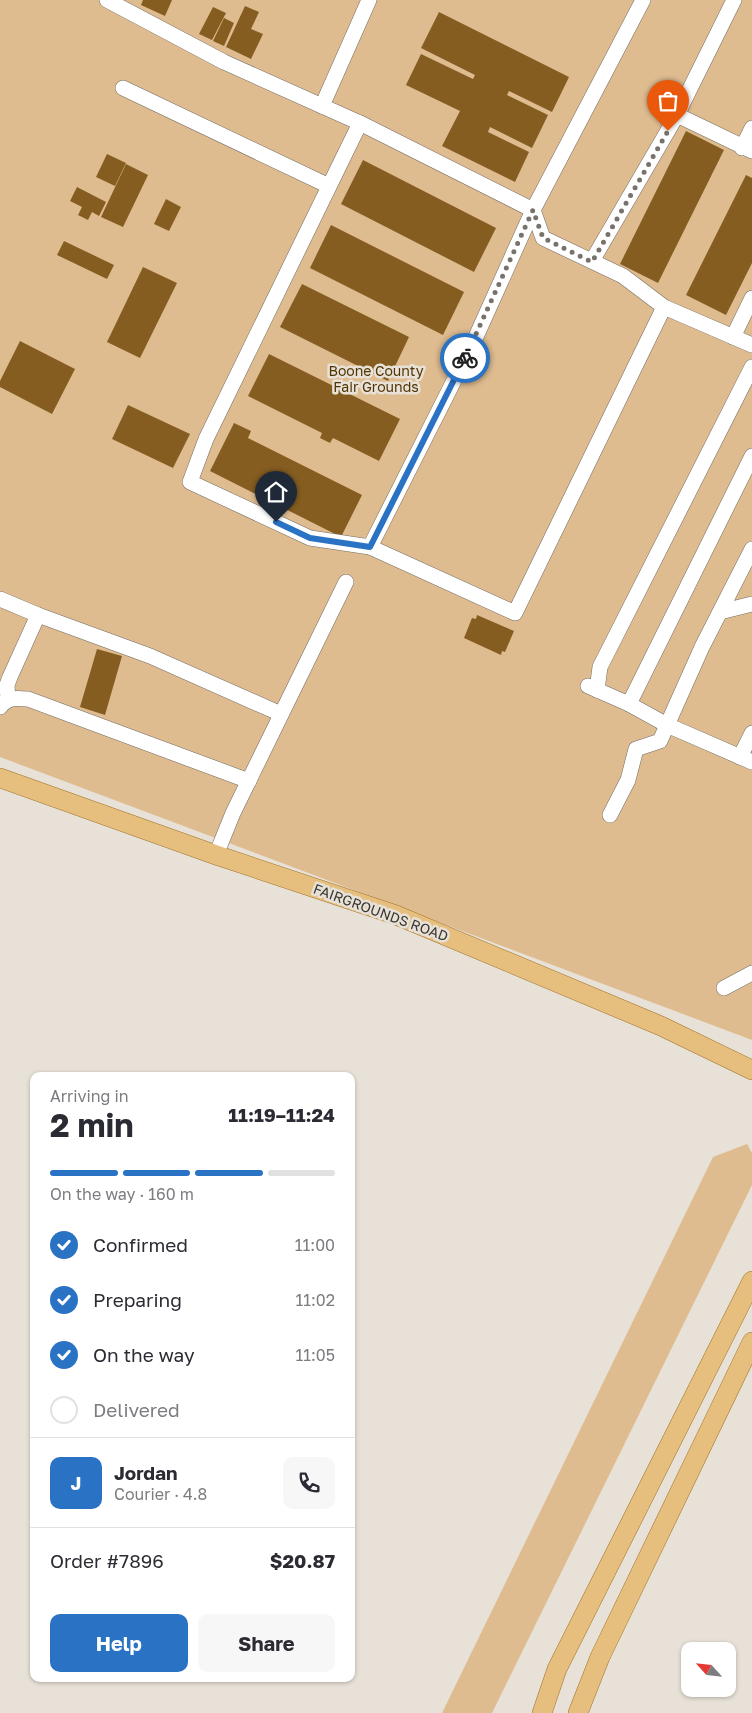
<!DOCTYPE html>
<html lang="en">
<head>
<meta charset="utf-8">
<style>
	:root { --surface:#fff; --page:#f7f7f7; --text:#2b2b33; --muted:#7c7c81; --line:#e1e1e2; --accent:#2a73c4 }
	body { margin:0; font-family:"Golos Text",sans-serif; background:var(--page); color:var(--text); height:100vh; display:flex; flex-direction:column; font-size:19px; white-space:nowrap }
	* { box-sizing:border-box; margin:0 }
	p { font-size:16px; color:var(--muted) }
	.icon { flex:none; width:28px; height:28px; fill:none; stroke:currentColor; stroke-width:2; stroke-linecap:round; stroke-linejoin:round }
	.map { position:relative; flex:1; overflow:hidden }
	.details { position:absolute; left:30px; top:1072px; width:325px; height:610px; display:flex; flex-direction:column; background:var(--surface); border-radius:10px; box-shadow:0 1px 4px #0004 }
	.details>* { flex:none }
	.needle { width:32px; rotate:297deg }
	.controls { position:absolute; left:681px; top:1642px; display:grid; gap:10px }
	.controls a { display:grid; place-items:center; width:55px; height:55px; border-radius:10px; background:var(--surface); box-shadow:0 1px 4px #0004; font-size:25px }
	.pin { position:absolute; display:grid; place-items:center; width:42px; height:42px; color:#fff; margin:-51px -21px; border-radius:50% 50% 50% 0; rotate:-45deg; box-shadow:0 0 5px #0007 }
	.pin .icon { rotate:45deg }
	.courier { position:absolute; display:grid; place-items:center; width:50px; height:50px; margin:-25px; border:4px solid #2a73c4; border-radius:50%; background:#fff; color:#222; box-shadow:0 1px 6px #0007 }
	.overview em { font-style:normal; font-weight:700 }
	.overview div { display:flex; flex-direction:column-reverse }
	.overview { display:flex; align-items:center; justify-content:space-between; height:85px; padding:0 20px }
	h1 { font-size:32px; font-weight:700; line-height:38px }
	.bar { display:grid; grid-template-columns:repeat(4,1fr); gap:8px 5px; align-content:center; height:60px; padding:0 20px }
	.bar i { height:6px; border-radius:4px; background:var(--line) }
	.bar .active { background:var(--accent) }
	.bar p { grid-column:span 4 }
	.line { display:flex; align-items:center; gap:12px; padding:0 20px; border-top:1px solid var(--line) }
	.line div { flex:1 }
	.round { display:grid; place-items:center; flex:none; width:52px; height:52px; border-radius:10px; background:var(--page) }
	ol { padding:0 20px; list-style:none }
	li { display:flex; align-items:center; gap:15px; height:55px }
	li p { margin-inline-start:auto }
	li .icon { padding:5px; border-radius:50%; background:var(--accent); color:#fff; stroke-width:4 }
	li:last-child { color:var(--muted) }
	li i { width:28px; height:28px; border:2px solid var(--line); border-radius:50% }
	.action { display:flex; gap:10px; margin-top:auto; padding:10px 20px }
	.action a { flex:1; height:58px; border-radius:10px; background:var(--accent); color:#fff; font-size:20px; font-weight:700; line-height:58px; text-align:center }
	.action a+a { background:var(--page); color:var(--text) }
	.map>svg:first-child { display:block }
</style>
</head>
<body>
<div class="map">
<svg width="752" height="1713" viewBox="0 0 752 1713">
	<rect width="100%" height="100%" fill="#e8e1d7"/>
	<g fill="#dfbc90">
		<polygon points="0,0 752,0 752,1040 0,757"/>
		<polygon points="747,1144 752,1153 752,1185 492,1713 442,1713 713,1157"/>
	</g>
	<g fill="#855d21">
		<polygon points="143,0 172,0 165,16 141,5"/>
		<polygon points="245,6 259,12 251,29 263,34 251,59 226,47"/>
		<polygon points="213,7 226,13 212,40 199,34"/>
		<polygon points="439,12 569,77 552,112 509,91 507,95 548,115 532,148 490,127 488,132 529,152 515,182 442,146 460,111 406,85 421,54 473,79 475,75 421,48"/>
		<polygon points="224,18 234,23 224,46 213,41"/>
		<polygon points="686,131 724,150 658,283 620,264"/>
		<polygon points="107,154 126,163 115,186 96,177"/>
		<polygon points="363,160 496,228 474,272 341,204"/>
		<polygon points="126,164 148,175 123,227 101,217"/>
		<polygon points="746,175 752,178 752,263 726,315 686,295"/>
		<polygon points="77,187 106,202 99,216 92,212 88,220 78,215 82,207 70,201"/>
		<polygon points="166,199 181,207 169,231 154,224"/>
		<polygon points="331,225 464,292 443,335 310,268"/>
		<polygon points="64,241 114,265 107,279 57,255"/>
		<polygon points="143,267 177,283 140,358 107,342"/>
		<polygon points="302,284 409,337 388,381 280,327"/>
		<polygon points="20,341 75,369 52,414 0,387 0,381"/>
		<polygon points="269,354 400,419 379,461 333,438 330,443 320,438 322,433 248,396"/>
		<polygon points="128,405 190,434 173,468 112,439"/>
		<polygon points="234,423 251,431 248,438 362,495 341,537 210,471"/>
		<polygon points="477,615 514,631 505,652 502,651 501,655 464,638 472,618 476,619"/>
		<polygon points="97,649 122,656 105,715 80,707"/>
	</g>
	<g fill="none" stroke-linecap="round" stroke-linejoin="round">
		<g stroke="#736c63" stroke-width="16">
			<g id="minor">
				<polyline points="107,0 224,62 360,123 533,210 543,238 623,276 664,307 752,345"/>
				<polyline points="123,88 329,186"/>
				<polyline points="322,106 369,0"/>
				<polyline points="677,115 752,151"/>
				<polyline points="360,123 206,439 190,482 310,538 370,547 515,613 664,307"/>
				<polyline points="742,148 752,128"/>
				<polyline points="592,261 677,115 734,0"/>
				<polyline points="733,337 752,298"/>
				<polyline points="370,547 475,339 533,210 643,0"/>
				<polyline points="0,599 38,615"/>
				<polyline points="720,612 752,604"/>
				<polyline points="588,686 629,704 667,725 752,762"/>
				<polyline points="597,690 600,667 752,367"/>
				<polyline points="8,700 7,685 10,677 38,615 150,656 281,714"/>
				<polyline points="629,704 752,456"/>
				<path d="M 0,707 C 8,697 16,698 28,699 L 249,781"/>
				<polyline points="740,757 752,733"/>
				<polyline points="610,815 628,780 636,749 660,741 702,647 752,549"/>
				<polyline points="216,855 233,813 346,582"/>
				<polyline points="724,988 752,973"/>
			</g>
		</g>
		<g stroke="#9f732b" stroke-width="20">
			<g id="major">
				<polyline points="0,778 216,855 396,915 661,1026 752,1070"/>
				<polyline points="542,1713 557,1669 752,1281"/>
				<polyline points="578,1713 600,1657 752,1342"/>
			</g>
		</g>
		<use href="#minor" stroke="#fff" stroke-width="15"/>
		<use href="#major" stroke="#e6be7d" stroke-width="19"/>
	</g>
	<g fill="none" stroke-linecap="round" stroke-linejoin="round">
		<polyline stroke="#77726c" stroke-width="5" stroke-dasharray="0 9" points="465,358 533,210 543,238 592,262 668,131"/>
		<polyline stroke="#2a73c4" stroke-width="6" points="276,522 310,538 370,547 465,358"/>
	</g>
	<g text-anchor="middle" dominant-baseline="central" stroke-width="5" stroke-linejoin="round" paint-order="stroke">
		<g font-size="14" fill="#513403" stroke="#e8e1d7">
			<text x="376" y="370">Boone County<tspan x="376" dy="16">Fair Grounds</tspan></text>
		</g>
		<g font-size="14" fill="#3a3733" stroke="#e8e1d7">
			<text transform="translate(381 912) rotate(20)">FAIRGROUNDS ROAD</text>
		</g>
	</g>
</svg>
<div class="controls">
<a><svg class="needle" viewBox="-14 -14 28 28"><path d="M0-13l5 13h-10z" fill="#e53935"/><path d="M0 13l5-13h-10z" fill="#7c7c81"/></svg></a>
</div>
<div class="pin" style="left:668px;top:131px;background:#ea580c"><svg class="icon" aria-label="bag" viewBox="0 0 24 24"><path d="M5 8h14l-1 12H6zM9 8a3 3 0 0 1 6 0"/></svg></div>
<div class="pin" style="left:276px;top:522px;background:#1f2937"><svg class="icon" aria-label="home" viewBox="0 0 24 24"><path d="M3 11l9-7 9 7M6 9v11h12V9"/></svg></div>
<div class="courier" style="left:465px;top:358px"><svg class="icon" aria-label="bike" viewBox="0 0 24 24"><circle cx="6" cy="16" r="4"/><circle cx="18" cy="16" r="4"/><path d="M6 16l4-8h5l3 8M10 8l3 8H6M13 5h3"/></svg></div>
<section class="details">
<div class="overview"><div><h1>2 min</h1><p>Arriving in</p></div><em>11:19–11:24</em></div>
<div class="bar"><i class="active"></i><i class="active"></i><i class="active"></i><i></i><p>On the way · 160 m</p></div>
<ol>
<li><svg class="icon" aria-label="check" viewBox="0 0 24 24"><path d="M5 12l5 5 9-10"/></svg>Confirmed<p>11:00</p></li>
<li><svg class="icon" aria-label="check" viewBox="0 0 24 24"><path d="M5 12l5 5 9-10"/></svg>Preparing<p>11:02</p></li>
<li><svg class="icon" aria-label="check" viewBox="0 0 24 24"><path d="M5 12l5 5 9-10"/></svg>On the way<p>11:05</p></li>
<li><i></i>Delivered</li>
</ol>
<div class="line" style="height:90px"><b class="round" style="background:var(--accent);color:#fff">J</b><div><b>Jordan</b><p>Courier · 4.8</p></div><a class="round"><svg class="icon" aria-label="phone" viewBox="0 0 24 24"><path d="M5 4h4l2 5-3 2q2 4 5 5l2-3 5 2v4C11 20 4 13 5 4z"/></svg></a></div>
<div class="line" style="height:65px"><div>Order #7896</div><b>$20.87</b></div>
<div class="action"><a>Help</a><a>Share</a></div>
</section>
</div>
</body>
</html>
